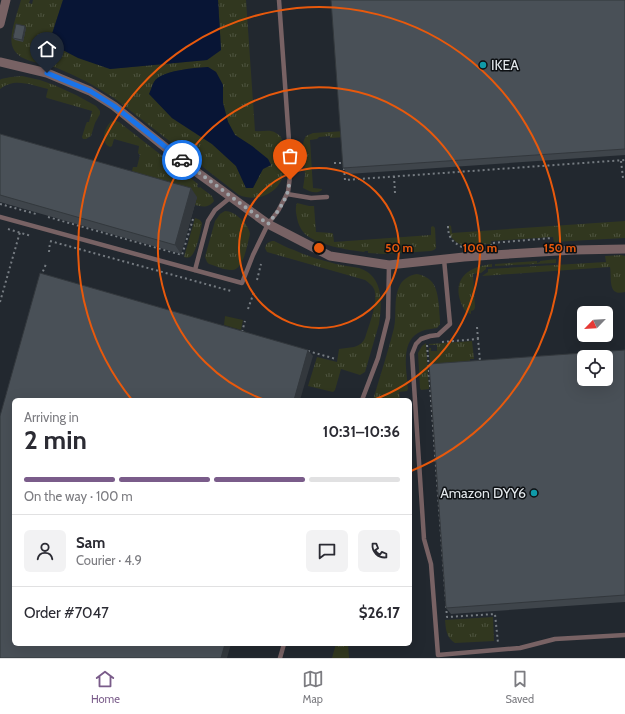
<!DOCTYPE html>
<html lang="en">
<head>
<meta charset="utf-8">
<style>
	:root { --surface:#fff; --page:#f2f2f3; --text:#2b2b33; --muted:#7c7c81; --line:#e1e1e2; --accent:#7a5c8a }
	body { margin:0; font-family:Cabin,sans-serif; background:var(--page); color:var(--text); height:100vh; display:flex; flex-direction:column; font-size:15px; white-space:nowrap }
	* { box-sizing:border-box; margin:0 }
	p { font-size:13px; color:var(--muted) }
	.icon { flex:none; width:22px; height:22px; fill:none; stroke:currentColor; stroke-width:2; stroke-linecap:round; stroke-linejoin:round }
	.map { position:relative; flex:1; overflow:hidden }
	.side { position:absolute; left:12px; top:398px; width:400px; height:248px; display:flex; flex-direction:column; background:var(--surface); border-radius:6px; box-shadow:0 4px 16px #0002 }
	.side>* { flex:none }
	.needle { width:26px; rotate:245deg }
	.tools { position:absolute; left:577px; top:306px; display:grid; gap:8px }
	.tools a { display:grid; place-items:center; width:36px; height:36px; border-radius:6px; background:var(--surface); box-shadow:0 4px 16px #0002; font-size:20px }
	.pin { position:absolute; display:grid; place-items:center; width:34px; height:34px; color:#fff; margin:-41px -17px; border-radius:50% 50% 50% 0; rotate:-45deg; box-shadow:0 0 4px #0007 }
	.pin .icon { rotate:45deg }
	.courier { position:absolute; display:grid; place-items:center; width:40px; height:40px; margin:-20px; border:3px solid #1a73e8; border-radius:50%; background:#fff; color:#222; box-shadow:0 1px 5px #0007 }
	.overview em { font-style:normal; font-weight:700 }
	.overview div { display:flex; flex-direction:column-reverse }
	.overview { display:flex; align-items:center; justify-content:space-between; height:68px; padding:0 12px }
	h1 { font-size:26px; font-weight:700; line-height:30px }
	.bar { display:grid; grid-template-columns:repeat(4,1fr); gap:6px 4px; align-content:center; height:48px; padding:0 12px }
	.bar i { height:5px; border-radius:3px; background:var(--line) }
	.bar .selected { background:var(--accent) }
	.bar p { grid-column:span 4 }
	.line { display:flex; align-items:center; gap:10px; padding:0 12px; border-top:1px solid var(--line) }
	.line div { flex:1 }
	.round { display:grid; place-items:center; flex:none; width:42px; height:42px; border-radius:6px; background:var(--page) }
	.tab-bar { display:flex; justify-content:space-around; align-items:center; height:56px; border-top:1px solid var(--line); background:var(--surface); font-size:11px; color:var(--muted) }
	.tab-bar a { display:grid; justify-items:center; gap:2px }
	.tab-bar .selected { color:var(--accent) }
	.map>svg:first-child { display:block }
</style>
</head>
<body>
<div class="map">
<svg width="625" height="658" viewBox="0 0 625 658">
	<defs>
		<pattern id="grass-tufts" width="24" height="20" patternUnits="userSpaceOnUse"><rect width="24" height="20" fill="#31371f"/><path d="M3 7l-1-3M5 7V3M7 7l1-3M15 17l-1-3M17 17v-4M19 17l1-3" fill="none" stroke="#4f5440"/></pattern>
	</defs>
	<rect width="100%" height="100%" fill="#22282f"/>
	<g fill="url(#grass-tufts)" fill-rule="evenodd">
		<path d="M 21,0 L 30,0 L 29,3 L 32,4 L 33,0 L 63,0 L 52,34 L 110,69 L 207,60 L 221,50 L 218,0 L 246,0 L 255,131 C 262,132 270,129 276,133 C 284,137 283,144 284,152 C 284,158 285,165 284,171 C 281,193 258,203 239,195 L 114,98 C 96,86 77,76 57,68 C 45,64 32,63 21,57 C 17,54 13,50 12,45 C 9,34 18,11 21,0 ZM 208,67 L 216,72 L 223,85 L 223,103 L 228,122 L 235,135 L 252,146 L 268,159 L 271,165 L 263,169 L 246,188 L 236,166 L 212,144 L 172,118 L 150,94 C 151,91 152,86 154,82 C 161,70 195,68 208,67 Z"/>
		<path d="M 22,76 L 40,80 L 54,85 L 76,95 L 96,106 L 100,111 L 100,114 L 95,123 L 91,136 L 86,139 L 83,139 L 82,137 L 86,124 L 87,122 L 89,122 L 92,111 L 47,98 L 46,97 L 48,89 C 31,85 15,77 0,89 L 0,80 L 1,79 L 11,77 Z"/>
		<path d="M 112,121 L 116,121 L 119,122 L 198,184 L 197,186 L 199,188 L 200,187 L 212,196 L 214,201 C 209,208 202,207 195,205 L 197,197 L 130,178 L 133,167 L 137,167 L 140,155 L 138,153 L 139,146 L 114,139 L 112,146 L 110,147 C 99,142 105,126 112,121 Z"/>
		<path d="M 345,131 L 345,137 L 330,138 L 330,136 L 319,137 L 317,139 L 310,140 L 313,188 L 322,189 L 322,190 C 316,195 309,191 303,188 L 305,175 L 303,144 L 304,140 L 306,136 L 313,133 Z"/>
		<path d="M 297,203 L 309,206 L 314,206 L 316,232 L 332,233 L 333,234 L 334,242 L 431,235 L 431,227 L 433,226 L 435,228 L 436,248 L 434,250 L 431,251 L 384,254 L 368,253 L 368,251 L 365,251 L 364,252 C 348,250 317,245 305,234 C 301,230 298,224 297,218 C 296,212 295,208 297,203 Z"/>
		<path d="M 225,211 C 235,211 249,224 250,234 C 247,244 244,271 231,270 C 224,270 216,266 209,264 L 207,262 L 205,257 L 215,221 L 220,214 Z"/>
		<path d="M 195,218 L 200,220 L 202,223 C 201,230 196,254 190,257 C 188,258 186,258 184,257 Z"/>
		<polygon points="625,221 625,238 588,240 554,242 553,237 491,241 491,244 463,246 456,242 451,237 450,235 449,225 451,226 452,233"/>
		<path d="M 274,241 C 281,244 287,248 294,250 C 305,255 317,259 329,262 C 338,265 349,266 359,268 C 384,276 382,303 379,324 L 365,372 L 360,375 L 341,369 L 335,390 L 333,392 L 308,386 L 317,357 L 337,362 L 339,349 C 349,347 360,349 365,338 C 369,325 379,301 374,289 C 372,285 369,283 365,280 L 267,252 L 265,248 C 266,243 269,241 274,241 Z"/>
		<path d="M 621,255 L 625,256 L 625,292 C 607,297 612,278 610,267 L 482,276 L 488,272 L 488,269 L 606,262 L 605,256 Z"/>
		<polygon points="556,259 556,263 495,266 495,264 537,261 537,263 540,262 540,261"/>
		<path d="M 492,264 L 492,267 L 486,267 L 486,269 L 481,273 L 473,274 L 475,307 L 474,310 L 471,311 L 471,314 L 466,312 C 456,297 454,278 473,269 C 479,266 486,265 492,264 Z"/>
		<path d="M 417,274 C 435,278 437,289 439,305 C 439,311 440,318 440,324 L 437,328 C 432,329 427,329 422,331 C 399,340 407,370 408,389 L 407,391 L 399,392 L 400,400 L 373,400 C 380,376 388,352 394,328 C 397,314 393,298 400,285 C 403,279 410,275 417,274 Z"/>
		<polygon points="472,341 474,359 470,359 470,361 430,365 429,348 431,348 431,351 437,351 437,345 429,345 429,344"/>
		<polygon points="426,343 429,389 421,390 420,388 418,353 422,346"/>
		<path d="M 493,617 L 494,641 L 455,643 C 446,637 446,630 445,620 Z"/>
		<polygon points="336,644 348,644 349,658 332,658"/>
	</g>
	<polygon fill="#31371f" points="225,316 243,320 241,330 224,325"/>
	<g fill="#081535">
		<polygon points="63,0 218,0 221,50 207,60 110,69 78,58 57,47 52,34"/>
		<path d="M 208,67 L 216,72 L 223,85 L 223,103 L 228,122 L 235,135 L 252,146 L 268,159 L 271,165 L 263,169 L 253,188 L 246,188 L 236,166 L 212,144 L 172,118 L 149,94 C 151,90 152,85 154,82 C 161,70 195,68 208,67 Z"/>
	</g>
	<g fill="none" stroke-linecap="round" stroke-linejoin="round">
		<g stroke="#767c82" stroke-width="2" stroke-dasharray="2 3" stroke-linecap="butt">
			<polyline points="621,161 623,178"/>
			<polyline points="334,163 343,163"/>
			<polyline points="344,168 345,180 625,160"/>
			<polyline points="394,176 395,193"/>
			<polyline points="0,204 36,214"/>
			<polyline points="48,217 182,255 193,219"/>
			<path d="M 448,226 C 448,237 452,242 462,247"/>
			<polyline points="8,229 31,236"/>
			<polyline points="50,241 231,291"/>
			<polyline points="490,245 492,245 492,243 552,238"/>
			<polyline points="49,252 50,242"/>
			<polyline points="41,276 46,264"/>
			<polyline points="257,280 261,264"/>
			<polyline points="0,302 20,232"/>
			<polyline points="248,309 254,292"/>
			<polyline points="477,327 478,339"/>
			<polyline points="242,332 245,321"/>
			<polyline points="442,342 478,339 480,361"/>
			<polyline points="427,345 446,602"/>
			<polyline points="308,351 336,359"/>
			<polyline points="446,606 447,617 495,614 498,643"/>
		</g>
		<g stroke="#786264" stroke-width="4.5">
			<polyline points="287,194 311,198 327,197"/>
			<polyline points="0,217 242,283 253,255 268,224 278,211 288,192 291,169 279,0"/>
			<polyline points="444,259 450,324 438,335 430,336 421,339 416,344 412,354 424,539 431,564 438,655 520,648 555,639 625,635"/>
			<polyline points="195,270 208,221 215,210 231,197"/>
			<polyline points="362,400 378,358 388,318 389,265"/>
			<polyline points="280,658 284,644"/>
		</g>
		<g stroke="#786264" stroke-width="9">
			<polyline points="0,24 6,0"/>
			<polyline points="0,62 47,73 90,91 114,106 191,168 268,224 330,256 389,265 464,257 493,255 574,250 625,249"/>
		</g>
	</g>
	<g fill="#3f454b">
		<polygon points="625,0 625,155 348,174 343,168"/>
		<polygon points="26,28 23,42 15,40 13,38"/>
		<polygon points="0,134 197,197 181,254 0,202"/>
		<polygon points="625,350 625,602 451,614 446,608"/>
	</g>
	<g fill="#33383d">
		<polygon points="25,26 26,28 23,42 22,40"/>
		<polygon points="191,188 197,197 181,254 175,245"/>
		<polygon points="308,350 313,356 300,400 294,400"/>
		<polygon points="225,644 231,644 227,658 221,658"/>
	</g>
	<g fill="#495057" stroke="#33383d" fill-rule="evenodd">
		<polygon points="331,0 625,0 625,149 343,168"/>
		<polygon points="16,24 25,26 22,40 13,38"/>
		<polygon points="0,134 191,188 175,245 0,195"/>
		<polygon points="40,273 308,350 294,400 14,400 14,644 225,644 221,658 0,658 0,416"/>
		<path d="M 625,350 L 625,595 L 446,608 L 429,364 ZM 584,357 L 606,357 L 606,379 L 584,379 Z"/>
	</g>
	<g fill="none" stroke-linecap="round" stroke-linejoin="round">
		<path stroke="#9fa5aa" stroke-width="4" stroke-dasharray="0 7.2" d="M 182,160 L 268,224 C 275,215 286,201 288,190 C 289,187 289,183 290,180"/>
		<polyline stroke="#1a73e8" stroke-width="5" points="47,73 90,91 114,106 182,160"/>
	</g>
	<g fill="none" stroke="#e8590c" stroke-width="2">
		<circle cx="319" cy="248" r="80"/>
		<path d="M265 400A161 161 0 1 1 373 400"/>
		<path d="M132 400A241 241 0 1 1 411 471"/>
	</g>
	<g fill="#0f9aa8" stroke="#0e1114" stroke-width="1.5">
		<circle cx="483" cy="65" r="4"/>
		<circle cx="534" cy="493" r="4"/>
	</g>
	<g text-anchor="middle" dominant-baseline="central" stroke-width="3" stroke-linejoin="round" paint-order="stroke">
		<g font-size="14" fill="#e3e8ec" stroke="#0e1114" text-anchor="start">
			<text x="491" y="65">IKEA</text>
			<text x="526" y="493" text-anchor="end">Amazon DYY6</text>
		</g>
	</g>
	<circle cx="319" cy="248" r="6" fill="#e8590c" stroke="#0e1114" stroke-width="2"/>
	<g font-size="12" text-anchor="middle" font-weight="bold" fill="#e8590c" stroke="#0e1114" stroke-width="3" stroke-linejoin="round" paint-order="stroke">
		<text x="399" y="252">50 m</text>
		<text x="480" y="252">100 m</text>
		<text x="560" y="252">150 m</text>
	</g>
</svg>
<div class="tools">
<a><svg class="needle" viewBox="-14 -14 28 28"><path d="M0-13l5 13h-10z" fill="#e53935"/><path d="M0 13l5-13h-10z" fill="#7c7c81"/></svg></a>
<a><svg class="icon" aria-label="locate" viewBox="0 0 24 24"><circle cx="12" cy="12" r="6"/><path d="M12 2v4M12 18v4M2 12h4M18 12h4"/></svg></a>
</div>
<div class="pin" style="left:290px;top:180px;background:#ea580c"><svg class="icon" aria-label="bag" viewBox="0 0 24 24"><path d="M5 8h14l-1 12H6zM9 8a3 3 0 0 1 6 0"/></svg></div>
<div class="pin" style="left:47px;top:73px;background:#1f2937"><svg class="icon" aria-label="home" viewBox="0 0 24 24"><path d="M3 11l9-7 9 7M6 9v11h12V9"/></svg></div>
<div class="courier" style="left:182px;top:160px"><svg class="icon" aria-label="car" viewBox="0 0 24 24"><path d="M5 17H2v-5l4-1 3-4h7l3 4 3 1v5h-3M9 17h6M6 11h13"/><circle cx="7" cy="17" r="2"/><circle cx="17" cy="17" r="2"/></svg></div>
<section class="side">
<div class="overview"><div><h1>2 min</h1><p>Arriving in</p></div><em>10:31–10:36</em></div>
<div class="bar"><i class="selected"></i><i class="selected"></i><i class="selected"></i><i></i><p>On the way · 100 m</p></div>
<div class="line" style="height:72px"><a class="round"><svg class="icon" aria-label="person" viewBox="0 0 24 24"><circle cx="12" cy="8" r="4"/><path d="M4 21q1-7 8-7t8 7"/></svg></a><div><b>Sam</b><p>Courier · 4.9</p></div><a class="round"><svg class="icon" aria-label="chat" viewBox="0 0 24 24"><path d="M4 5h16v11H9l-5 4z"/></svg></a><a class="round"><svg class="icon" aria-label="phone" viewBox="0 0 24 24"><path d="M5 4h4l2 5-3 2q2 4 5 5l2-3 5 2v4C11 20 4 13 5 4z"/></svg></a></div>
<div class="line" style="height:52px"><div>Order #7047</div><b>$26.17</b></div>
</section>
</div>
<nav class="tab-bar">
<a class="selected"><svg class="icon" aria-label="home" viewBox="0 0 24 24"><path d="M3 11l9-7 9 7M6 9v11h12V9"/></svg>Home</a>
<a><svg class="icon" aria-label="map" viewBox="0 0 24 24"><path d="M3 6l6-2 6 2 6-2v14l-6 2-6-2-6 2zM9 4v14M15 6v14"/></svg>Map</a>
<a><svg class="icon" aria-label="saved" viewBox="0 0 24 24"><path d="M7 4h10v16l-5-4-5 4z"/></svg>Saved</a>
</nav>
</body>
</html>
